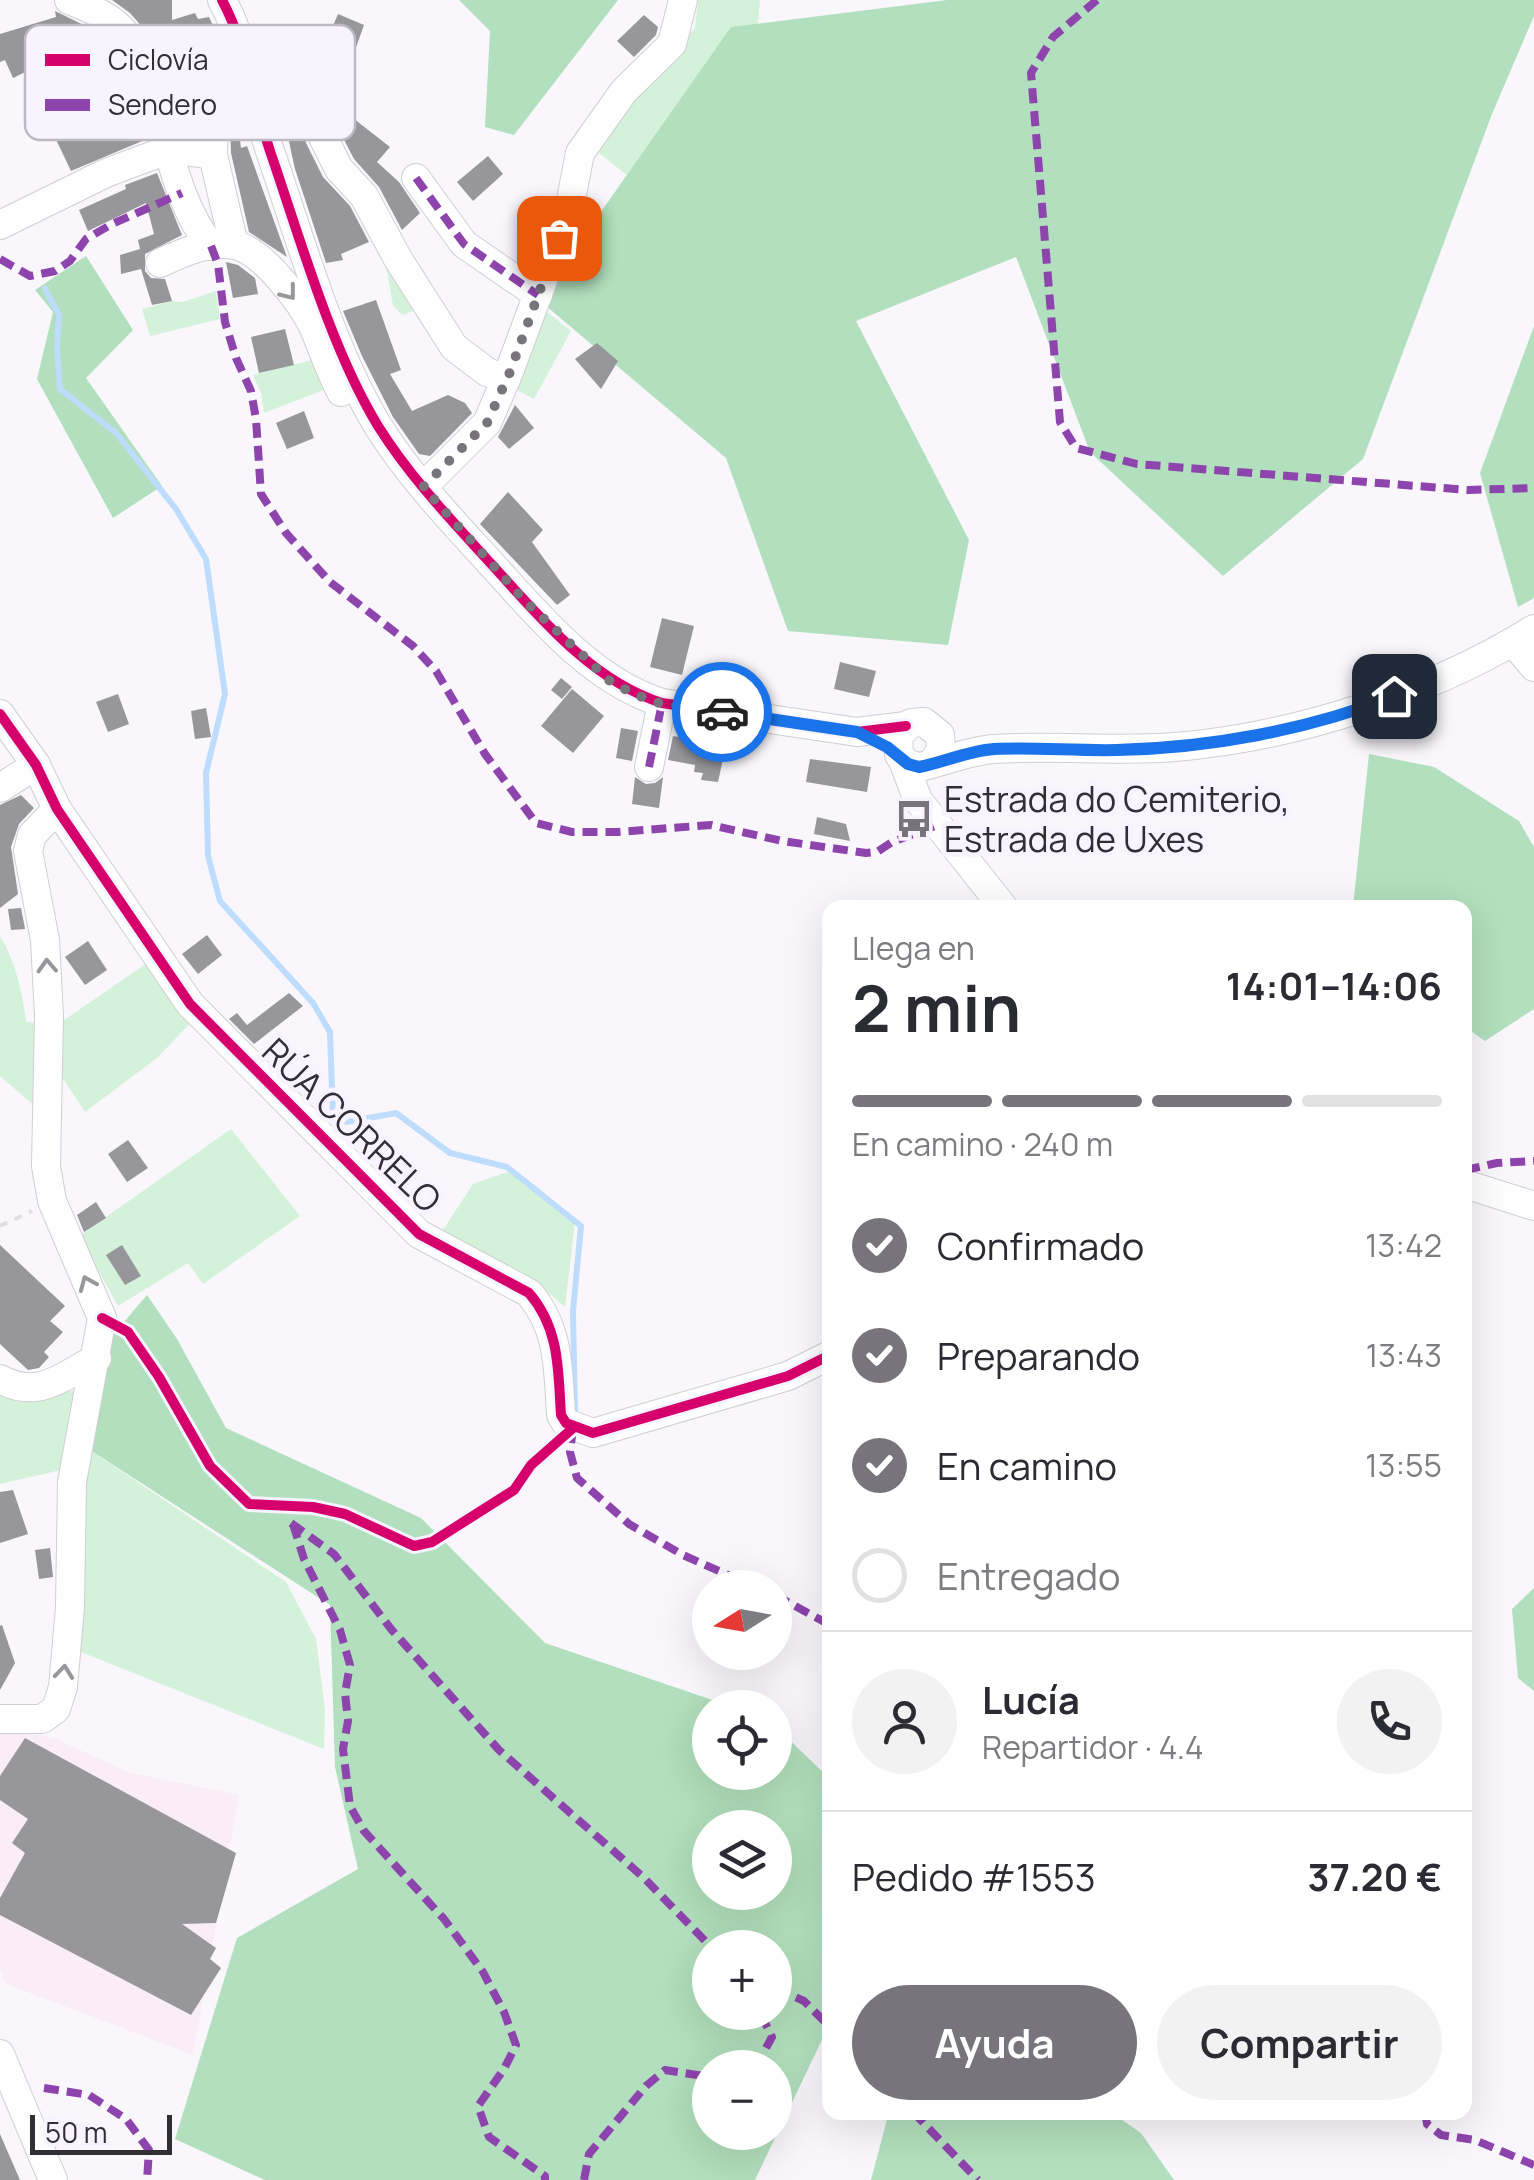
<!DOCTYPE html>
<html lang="es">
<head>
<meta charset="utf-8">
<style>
	:root { --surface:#fff; --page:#f2f2f3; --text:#2b2b33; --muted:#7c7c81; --line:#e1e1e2; --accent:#77747b }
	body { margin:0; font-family:Manrope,sans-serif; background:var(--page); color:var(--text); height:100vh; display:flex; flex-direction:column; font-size:38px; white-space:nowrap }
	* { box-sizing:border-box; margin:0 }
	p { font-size:32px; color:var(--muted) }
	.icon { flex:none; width:55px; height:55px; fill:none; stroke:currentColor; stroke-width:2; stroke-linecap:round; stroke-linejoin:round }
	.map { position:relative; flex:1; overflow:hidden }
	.drawer { position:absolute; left:822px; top:900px; width:650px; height:1220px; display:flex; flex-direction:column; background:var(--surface); border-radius:20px; box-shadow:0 10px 40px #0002 }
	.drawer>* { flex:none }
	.needle { width:65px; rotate:259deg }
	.buttons { position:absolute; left:692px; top:1570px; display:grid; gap:20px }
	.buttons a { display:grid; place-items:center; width:100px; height:100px; border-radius:50%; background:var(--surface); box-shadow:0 10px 40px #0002; font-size:50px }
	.scale { position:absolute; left:30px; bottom:25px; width:142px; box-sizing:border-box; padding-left:10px; border:5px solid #312e35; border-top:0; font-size:28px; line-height:35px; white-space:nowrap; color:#312e35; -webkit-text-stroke:8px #f8f4ff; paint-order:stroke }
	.pin { position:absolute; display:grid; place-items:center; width:85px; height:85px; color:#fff; margin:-42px; border-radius:20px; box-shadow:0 5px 15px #0006 }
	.courier { position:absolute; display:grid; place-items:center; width:100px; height:100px; margin:-50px; border:8px solid #1a73e8; border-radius:50%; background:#fff; color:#222; box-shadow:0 2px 12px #0007 }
	.head em { font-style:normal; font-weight:700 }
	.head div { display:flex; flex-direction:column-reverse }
	.head { display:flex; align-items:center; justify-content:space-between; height:170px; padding:0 30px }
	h1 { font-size:65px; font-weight:700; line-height:75px }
	.bar { display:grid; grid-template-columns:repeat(4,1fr); gap:15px 10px; align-content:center; height:120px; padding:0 30px }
	.bar i { height:12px; border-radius:8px; background:var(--line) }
	.bar .on { background:var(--accent) }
	.bar p { grid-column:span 4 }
	.line { display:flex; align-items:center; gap:25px; padding:0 30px; border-top:2px solid var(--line) }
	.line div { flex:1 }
	.round { display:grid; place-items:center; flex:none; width:105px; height:105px; border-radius:52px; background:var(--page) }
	ol { padding:0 30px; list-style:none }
	li { display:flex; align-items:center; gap:30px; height:110px }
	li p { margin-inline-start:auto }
	li .icon { padding:10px; border-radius:50%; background:var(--accent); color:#fff; stroke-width:4 }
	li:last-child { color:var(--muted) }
	li i { width:55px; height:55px; border:5px solid var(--line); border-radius:50% }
	.button { display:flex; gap:20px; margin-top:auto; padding:20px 30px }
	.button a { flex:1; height:115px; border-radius:60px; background:var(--accent); color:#fff; font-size:40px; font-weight:700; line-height:115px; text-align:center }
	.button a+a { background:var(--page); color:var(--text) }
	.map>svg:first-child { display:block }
</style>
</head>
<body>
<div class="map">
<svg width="1534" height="2180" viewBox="0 0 1534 2180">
	<rect width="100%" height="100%" fill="#f9f7fc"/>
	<polygon fill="#faedf8" points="0,1729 54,1738 128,1772 239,1795 193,2055 6,1984 0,1968"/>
	<g fill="#d4f2da">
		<polygon points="698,0 760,0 748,159 667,207 594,149 630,98 695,28"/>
		<polygon points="384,253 423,307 403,315 393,306"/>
		<polygon points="216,291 220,319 150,336 142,309 172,301 183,302"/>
		<polygon points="541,307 571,331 534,399 509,386"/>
		<polygon points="316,359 329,388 264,413 261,393 253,375"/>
		<path d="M 0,936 C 16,963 22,991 26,1022 L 39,1023 L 38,1109 L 0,1076 Z"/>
		<polygon points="150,961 195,1018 157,1058 85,1112 56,1068 57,1025"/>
		<polygon points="231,1129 300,1216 203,1284 188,1263 118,1306 79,1236"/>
		<polygon points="513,1170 575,1223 565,1307 537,1283 441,1233 473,1184"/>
		<polygon points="0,1390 18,1402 77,1390 61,1470 0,1484"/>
		<polygon points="87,1448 286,1582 316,1639 325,1710 324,1749 71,1648"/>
	</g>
	<g fill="#b2dfbd" fill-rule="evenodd">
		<polygon points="459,0 618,0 514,135 485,127 490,31"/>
		<polygon points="947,0 1534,0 1534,16 1492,114 1363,459 1223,576 1090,452 1016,257 856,321 969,540 948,645 788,631 726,458 539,300 731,27"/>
		<polygon points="86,256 133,330 86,378 162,486 113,518 37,379 53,312 35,290"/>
		<polygon points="1534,326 1534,598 1518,607 1480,473"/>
		<polygon points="1369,754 1434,767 1519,821 1534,847 1534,1009 1485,1041 1465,1027 1465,908 1353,907"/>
		<path d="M 147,1295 L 177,1339 L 226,1428 L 421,1518 L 545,1643 L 733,1707 L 710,1708 L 710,1772 L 775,1772 L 775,1726 L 830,1779 L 830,2023 L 755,2180 L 265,2180 L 175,2139 L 237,1938 L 358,1869 L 335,1767 L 330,1605 L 87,1448 L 112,1336 ZM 710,1828 L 775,1828 L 775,1892 L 710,1892 ZM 710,1948 L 775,1948 L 775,2012 L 710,2012 ZM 710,2068 L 775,2068 L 775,2132 L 710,2132 Z"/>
		<polygon points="1534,1588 1534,1691 1518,1678 1512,1609"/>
		<polygon points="889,2112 1112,2113 1141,2133 1174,2180 871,2180"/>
	</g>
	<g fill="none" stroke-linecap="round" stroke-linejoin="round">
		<polyline stroke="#bedcfb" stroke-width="6" points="45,289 59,315 57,348 60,389 116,433 176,509 206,559 225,694 206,773 208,856 220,901 313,1003 330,1032 333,1116 346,1122 396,1113 450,1153 507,1167 581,1226 573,1311 575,1413"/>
	</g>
	<g fill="#97969b">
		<polygon points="112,0 172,0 172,20 195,13 198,19 209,17 217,34 183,43 191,75 167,82 151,37 130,13"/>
		<polygon points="55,11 96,31 111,44 92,54 80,42 50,50 52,59 13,78 5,60 0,62 0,34 56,17"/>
		<polygon points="338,14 364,25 350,64 323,50"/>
		<polygon points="644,15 658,27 656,35 634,57 617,41"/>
		<polygon points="216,75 217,84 233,81 241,148 247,146 287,257 249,232 231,153 229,95 215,87 206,88 199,96 196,105 193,76"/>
		<polygon points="133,92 147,139 71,171 52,131 94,110 92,108"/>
		<polygon points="335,104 390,147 377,162 399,182 420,213 402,230 379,187 354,159 339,130"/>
		<polygon points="286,128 303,128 306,143 323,177 350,206 369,242 341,254 343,260 326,263 295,169"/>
		<polygon points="488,156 503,174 473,201 457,182"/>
		<polygon points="157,173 182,235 145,254 145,271 151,278 165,279 172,301 152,305 141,269 121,274 120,255 140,249 138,240 154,234 146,203 88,231 79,210 126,189 125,185"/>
		<polygon points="226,262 238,265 255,278 258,294 233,298"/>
		<polygon points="376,300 401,370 390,374 412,411 448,395 465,403 472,413 430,456 419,454 393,417 362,356 343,311"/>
		<polygon points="285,329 294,365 259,373 251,337"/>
		<polygon points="597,343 618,361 601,389 575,359"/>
		<polygon points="515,405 534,428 509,449 498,437"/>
		<polygon points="304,411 314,438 287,449 276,423"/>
		<polygon points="508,492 543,530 532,542 570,595 557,605 480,524"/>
		<polygon points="662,618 694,626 682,675 650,667"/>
		<polygon points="840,662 876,671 869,697 834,689"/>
		<polygon points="561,678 572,687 562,699 551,690"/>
		<polygon points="572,689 604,716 573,753 541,726"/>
		<polygon points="118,694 129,724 108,732 96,702"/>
		<polygon points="206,708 211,737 195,739 191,711"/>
		<polygon points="621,728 638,731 632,761 616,758"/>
		<polygon points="673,736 726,745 718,782 701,780 703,773 694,772 695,765 668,760"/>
		<polygon points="810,759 871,767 867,792 806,782"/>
		<polygon points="635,777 646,784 655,783 663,777 659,808 632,804"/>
		<polygon points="21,795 34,808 19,824 11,847 18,894 0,908 0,805"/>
		<polygon points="817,817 846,824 850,841 814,834"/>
		<polygon points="21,908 25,929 11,930 8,909"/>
		<polygon points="207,935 222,955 198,974 182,954"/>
		<polygon points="88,941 107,970 85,985 65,957"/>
		<polygon points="289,993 303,1006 254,1044 229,1019 237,1013 247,1025"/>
		<polygon points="128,1140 148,1168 127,1182 108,1154"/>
		<polygon points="96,1202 106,1218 84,1232 77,1215"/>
		<polygon points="0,1245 65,1306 50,1321 63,1332 44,1352 49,1357 39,1368 28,1370 0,1344"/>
		<polygon points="122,1245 141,1276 125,1285 106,1255"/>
		<polygon points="13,1490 28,1534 0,1543 0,1492"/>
		<polygon points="50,1548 53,1577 39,1579 35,1550"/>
		<polygon points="2,1625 15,1663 0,1690 0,1626"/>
		<polygon points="25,1738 236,1853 216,1923 182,1924 216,1948 210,1959 221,1968 191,2015 0,1915 0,1898 25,1853 12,1843 28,1819 0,1800 0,1776"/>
		<polygon points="0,2134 20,2180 0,2180"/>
	</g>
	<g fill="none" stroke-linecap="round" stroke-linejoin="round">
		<g stroke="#d0ced3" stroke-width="30">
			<g id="minor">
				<path d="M 69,0 C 88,8 109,15 123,31 C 139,48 146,72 152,94 C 169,145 177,204 211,246"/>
				<path d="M 222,0 C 247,46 253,101 270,151 C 300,238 331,349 378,426 C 413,482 460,529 504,578 C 548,627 598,683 662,703 L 857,732 L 906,726"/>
				<polyline points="214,104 213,155 234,245"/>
				<polyline points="263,127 285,103 307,95 317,102 322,135 339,169 364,196 398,259 454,347 487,372 506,379"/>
				<polyline points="416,178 464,244 538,295"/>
				<polyline points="0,225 106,173 170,149 213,155"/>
				<path d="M 160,263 C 182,253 210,240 235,245 C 263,251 302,303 314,328 C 323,350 330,371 341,392"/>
				<polyline points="423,487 487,423 509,372 569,210 580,153 624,91 672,44 683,0"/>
				<polyline points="1513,642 1534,667"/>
				<path d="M 0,714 L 36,765 L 57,809 L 190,1004 L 419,1234 L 529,1293 C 560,1329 558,1370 561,1415 L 566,1423 L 593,1433 L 788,1376 L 830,1355"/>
				<polyline points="903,761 918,800 1004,908"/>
				<path d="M 932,763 L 941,750 L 940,735 L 924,722 L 911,723 L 898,736 L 899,755 L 908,764 L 919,767 C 943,762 968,751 993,749 C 1054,745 1115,752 1175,747 C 1296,737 1431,693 1534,629"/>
				<polyline points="649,767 662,703"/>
				<polyline points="0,788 36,765"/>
				<polyline points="1465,1184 1534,1206"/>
				<path d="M 0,1379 C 38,1400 62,1377 97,1358"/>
				<polyline points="0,1719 42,1719 56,1709 63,1687 70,1607 72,1482 102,1318 52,1201 46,1166 49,1016 45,940 28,851 32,835 57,809"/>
				<polyline points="0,2054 53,2180"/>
			</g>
		</g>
		<polyline stroke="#e0dee1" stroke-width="4" stroke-dasharray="8 8" stroke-linecap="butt" points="0,1226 32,1211"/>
		<use href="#minor" stroke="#fefeff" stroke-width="28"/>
		<g stroke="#8e44ad" stroke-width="8" stroke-dasharray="15 8" stroke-linecap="butt">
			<polyline points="1097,0 1053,37 1031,73 1060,422 1076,448 1137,464 1468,490 1534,488"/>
			<polyline points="416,178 464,244 538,295"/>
			<polyline points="211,246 218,264 225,322 236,358 251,391 256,419 261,494 286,533 330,582 413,646 436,671 485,754 536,823 572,832 617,832 711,825 782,841 866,853 877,852 892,842 938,825"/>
			<polyline points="0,259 30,276 55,271 70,261 86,239 112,224 182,193"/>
			<polyline points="649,767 662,703"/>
			<polyline points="1465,1170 1497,1163 1534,1161"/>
			<polyline points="573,1428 570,1452 577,1478 629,1524 683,1555 757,1588"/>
			<polyline points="291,1523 334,1554 391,1629 499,1750 643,1877 712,1948"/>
			<polyline points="293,1524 304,1559 340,1630 350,1665 345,1693 348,1721 343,1749 350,1806 364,1831 444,1919 483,1972 504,2012 516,2045 504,2069 478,2106 489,2137 545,2176 545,2180"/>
			<polyline points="775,1595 830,1625"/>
			<polyline points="775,1988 804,2001 830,2027"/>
			<polyline points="755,2068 772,2037 760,2012"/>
			<polyline points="44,2088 89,2095 126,2119 149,2150 147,2180"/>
			<polyline points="913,2112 978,2180"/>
			<polyline points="1425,2112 1427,2124 1441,2135 1475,2140 1534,2165"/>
			<polyline points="584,2180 589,2154 646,2086 665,2070 710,2077"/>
		</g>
		<g stroke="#f8f4ff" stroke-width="16">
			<g id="cycleway">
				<path d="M 222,0 C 247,46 253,101 270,151 C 300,238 331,349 378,426 C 413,482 460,529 504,578 C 548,627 598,683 662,703 L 857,732 L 906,726"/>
				<path d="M 0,714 L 36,765 L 57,809 L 190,1004 L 419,1234 L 529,1293 C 560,1329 558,1370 561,1415 L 566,1423 L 593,1433 L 788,1376 L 830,1355"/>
				<polyline points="102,1318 128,1332 159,1377 210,1466 249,1504 313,1507 345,1514 414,1546 432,1542 514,1490 531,1465 573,1428"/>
			</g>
		</g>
		<use href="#cycleway" stroke="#d6006c" stroke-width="10"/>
	</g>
	<defs><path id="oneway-chevron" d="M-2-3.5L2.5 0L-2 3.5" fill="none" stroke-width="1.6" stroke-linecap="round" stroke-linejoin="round" transform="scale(2.5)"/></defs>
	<g stroke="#98969a">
		<use href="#oneway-chevron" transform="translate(289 293) rotate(52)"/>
		<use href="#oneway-chevron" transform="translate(47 966) rotate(-93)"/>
		<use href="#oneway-chevron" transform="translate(87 1283) rotate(-113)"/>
		<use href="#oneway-chevron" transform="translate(64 1672) rotate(-84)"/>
	</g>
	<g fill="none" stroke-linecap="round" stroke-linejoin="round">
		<polyline stroke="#77747b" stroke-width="10" stroke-dasharray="0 18" points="559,238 510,372 487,423 423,487 525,601 610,681 634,694 662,704 722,712"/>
		<path stroke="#1a73e8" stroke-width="12" d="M 722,712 L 857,732 L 887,747 L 908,764 L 919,767 C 944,762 968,751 994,749 C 1034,747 1076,751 1117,750 C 1209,748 1309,730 1394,696"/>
	</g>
	<defs>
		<g id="bus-bare" transform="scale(3)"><path d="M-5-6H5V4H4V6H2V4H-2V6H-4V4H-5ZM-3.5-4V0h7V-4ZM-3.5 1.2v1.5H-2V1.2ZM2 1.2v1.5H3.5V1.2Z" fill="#77747b" stroke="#f8f4ff" stroke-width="2.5" paint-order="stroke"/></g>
	</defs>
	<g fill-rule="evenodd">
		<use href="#bus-bare" x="914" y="819"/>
	</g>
	<g text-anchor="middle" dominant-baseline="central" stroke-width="10" stroke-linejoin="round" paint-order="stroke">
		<g font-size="35" fill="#312e35" stroke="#f8f4ff" text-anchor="start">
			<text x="944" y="799">Estrada do Cemiterio,<tspan x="944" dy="40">Estrada de Uxes</tspan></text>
		</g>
		<g font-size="35" fill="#312e35" stroke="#f8f4ff">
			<text transform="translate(352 1125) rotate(44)">RÚA CORRELO</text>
		</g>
	</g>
	<rect x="25" y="25" width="330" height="115" rx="15" fill="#f8f4ff" stroke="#bcb9c2" stroke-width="2.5"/>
	<rect x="45" y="54" width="45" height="12" fill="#d6006c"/>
	<rect x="45" y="99" width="45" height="12" fill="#8e44ad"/>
	<g font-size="28" fill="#312e35">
		<text x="108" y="70">Ciclovía</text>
		<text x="108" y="115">Sendero</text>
	</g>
</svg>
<div class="buttons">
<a><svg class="needle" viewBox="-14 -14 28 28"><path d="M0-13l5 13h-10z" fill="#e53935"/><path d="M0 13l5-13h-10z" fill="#7c7c81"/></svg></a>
<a><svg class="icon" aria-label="locate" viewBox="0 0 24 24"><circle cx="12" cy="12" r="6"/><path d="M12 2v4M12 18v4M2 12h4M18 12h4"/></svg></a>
<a><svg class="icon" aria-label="layers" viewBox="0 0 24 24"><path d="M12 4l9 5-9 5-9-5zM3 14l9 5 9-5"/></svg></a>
<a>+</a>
<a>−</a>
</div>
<div class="scale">50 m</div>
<div class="pin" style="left:559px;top:238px;background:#ea580c"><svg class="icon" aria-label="bag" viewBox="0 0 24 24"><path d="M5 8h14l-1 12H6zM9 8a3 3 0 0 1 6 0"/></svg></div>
<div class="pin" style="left:1394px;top:696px;background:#1f2937"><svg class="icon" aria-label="home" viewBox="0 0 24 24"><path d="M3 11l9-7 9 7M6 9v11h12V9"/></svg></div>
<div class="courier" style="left:722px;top:712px"><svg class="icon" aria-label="car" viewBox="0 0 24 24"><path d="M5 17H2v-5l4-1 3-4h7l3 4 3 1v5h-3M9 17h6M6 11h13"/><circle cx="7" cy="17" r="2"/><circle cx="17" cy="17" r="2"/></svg></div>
<section class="drawer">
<div class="head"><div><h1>2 min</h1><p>Llega en</p></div><em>14:01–14:06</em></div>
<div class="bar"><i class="on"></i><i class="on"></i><i class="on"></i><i></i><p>En camino · 240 m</p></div>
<ol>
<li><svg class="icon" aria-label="check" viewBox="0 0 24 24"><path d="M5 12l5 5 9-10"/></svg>Confirmado<p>13:42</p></li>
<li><svg class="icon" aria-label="check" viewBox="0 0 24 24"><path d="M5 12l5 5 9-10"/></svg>Preparando<p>13:43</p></li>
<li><svg class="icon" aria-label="check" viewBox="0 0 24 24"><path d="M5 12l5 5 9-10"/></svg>En camino<p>13:55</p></li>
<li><i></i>Entregado</li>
</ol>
<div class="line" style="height:180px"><a class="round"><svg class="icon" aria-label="person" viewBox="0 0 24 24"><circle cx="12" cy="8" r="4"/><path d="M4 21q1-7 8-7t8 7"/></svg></a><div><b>Lucía</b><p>Repartidor · 4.4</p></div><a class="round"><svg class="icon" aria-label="phone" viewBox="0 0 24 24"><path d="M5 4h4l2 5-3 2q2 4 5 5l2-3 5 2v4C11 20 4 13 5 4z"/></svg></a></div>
<div class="line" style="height:130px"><div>Pedido #1553</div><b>37.20 €</b></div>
<div class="button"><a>Ayuda</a><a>Compartir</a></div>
</section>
</div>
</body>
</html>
